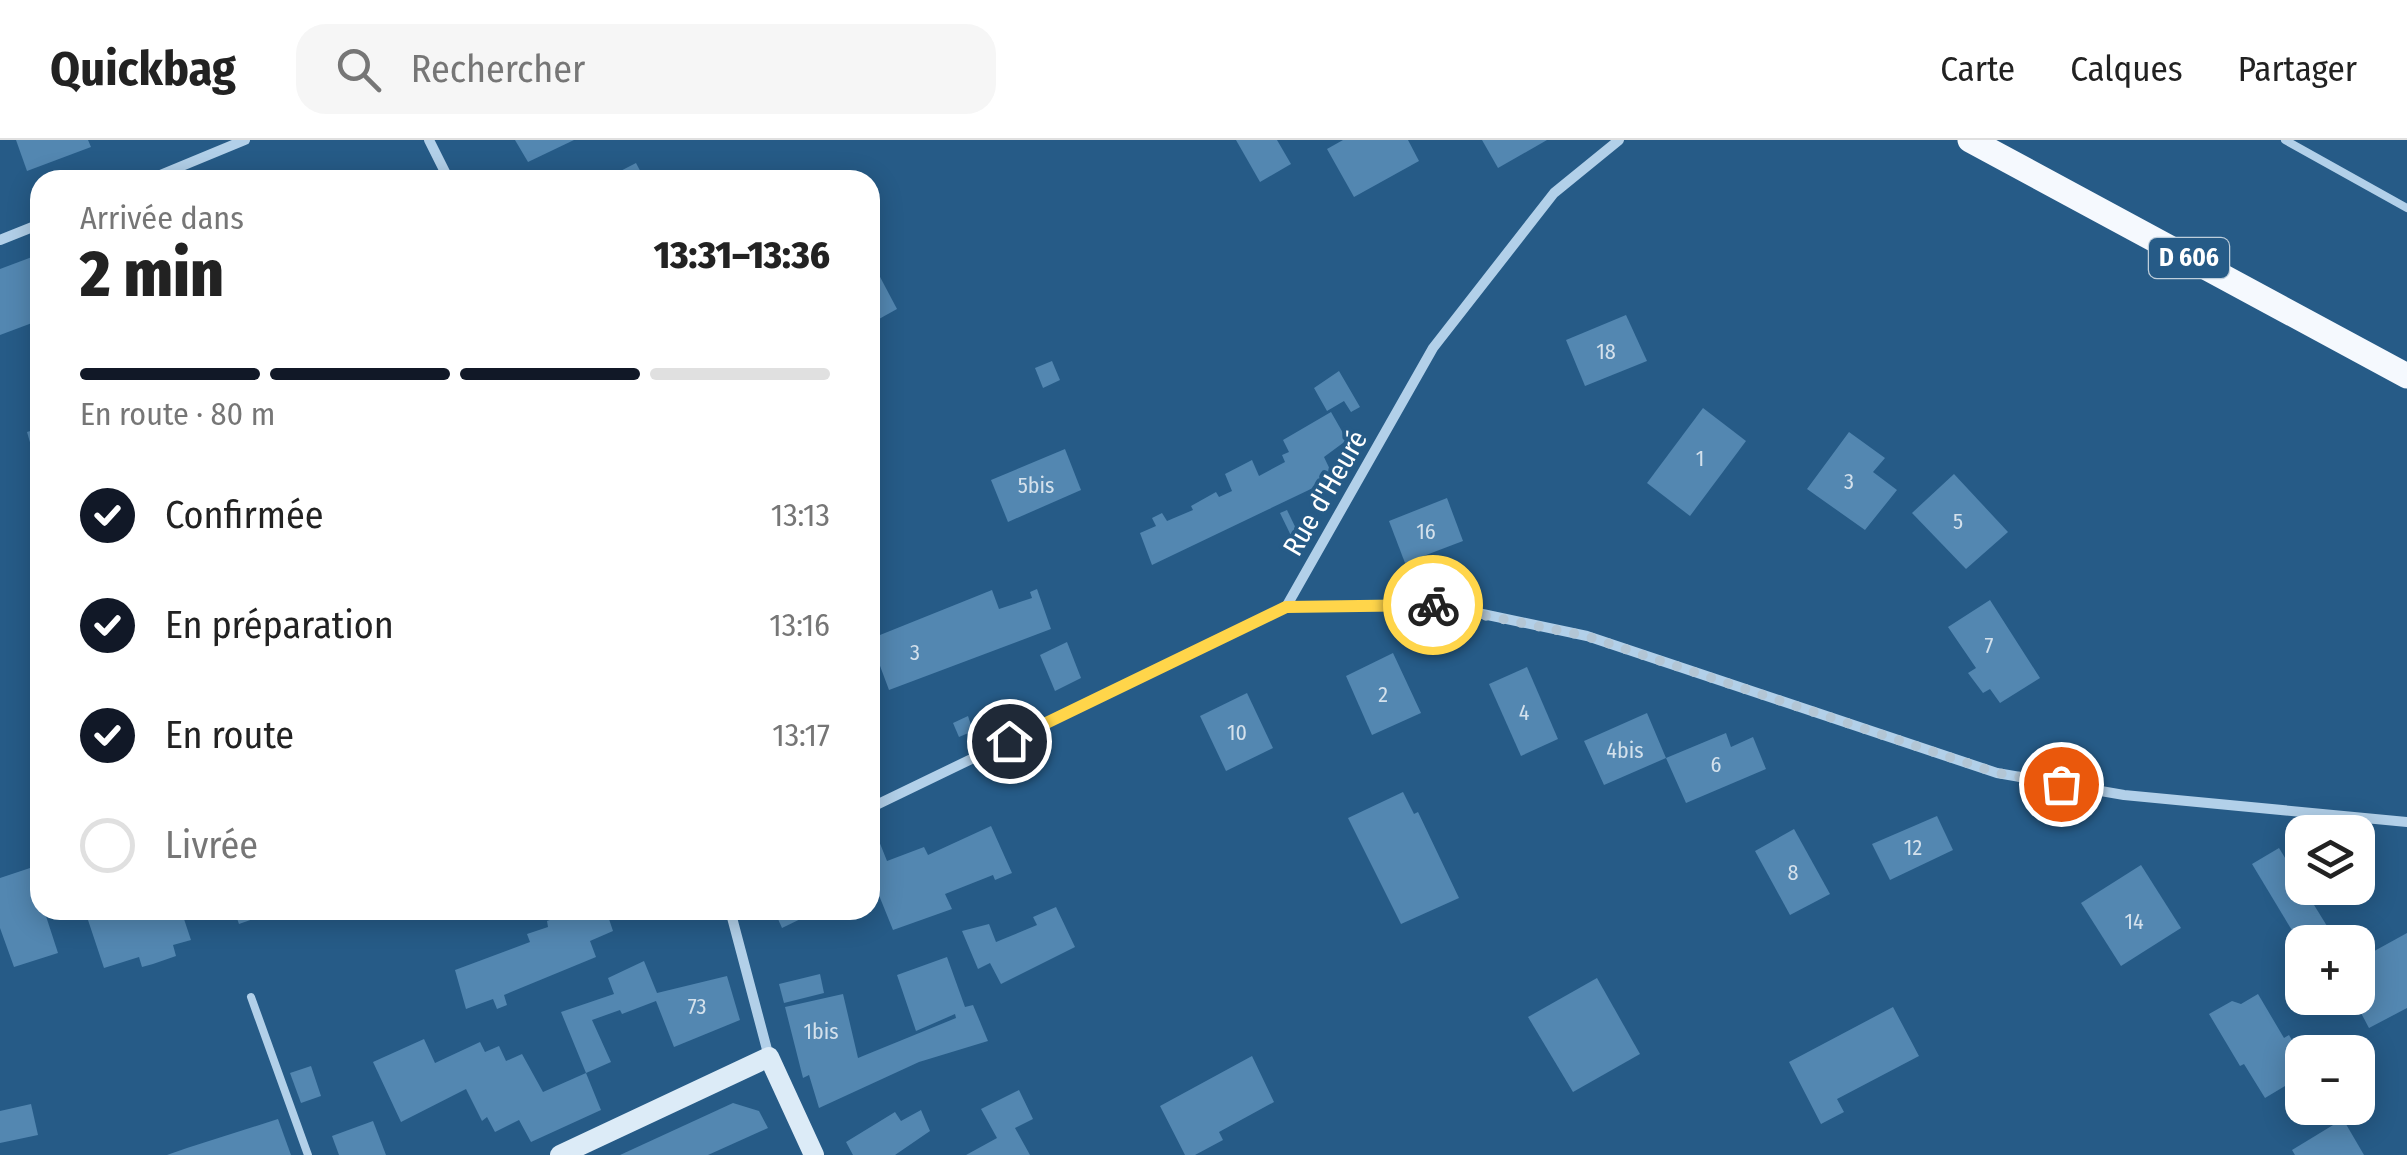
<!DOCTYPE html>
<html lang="fr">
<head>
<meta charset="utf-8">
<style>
	:root { --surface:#fff; --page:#f6f6f6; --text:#222; --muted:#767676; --line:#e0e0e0; --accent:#111827 }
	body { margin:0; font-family:"Fira Sans Condensed",sans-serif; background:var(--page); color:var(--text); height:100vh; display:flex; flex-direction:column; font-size:38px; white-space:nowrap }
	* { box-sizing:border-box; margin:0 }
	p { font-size:32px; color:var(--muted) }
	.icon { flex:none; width:55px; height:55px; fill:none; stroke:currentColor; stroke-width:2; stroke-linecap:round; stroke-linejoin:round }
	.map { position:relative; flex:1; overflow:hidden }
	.drawer { position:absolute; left:30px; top:30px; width:850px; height:750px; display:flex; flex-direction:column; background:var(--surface); border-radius:30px; box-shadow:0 5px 25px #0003 }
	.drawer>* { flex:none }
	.buttons { position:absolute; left:2285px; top:675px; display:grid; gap:20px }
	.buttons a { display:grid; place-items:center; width:90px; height:90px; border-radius:20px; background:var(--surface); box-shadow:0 5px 25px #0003; font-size:50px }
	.pin { position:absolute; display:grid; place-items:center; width:85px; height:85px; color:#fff; margin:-42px; border:5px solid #fff; border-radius:50%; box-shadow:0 2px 10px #0007 }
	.courier { position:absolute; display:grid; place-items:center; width:100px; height:100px; margin:-50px; border:8px solid #ffd54a; border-radius:50%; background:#fff; color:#222; box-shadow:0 2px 12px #0007 }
	.overview em { font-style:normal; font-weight:800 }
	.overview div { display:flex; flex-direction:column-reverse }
	.overview { display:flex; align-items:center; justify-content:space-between; height:170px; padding:0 50px }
	h1 { font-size:65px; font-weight:800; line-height:75px }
	.bar { display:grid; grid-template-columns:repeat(4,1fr); gap:15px 10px; align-content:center; height:120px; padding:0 50px }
	.bar i { height:12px; border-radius:8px; background:var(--line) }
	.bar .on { background:var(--accent) }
	.bar p { grid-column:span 4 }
	ol { padding:0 50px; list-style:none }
	li { display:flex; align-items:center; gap:30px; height:110px }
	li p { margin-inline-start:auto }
	li .icon { padding:10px; border-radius:50%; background:var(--accent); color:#fff; stroke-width:4 }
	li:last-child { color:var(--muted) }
	li i { width:55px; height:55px; border:5px solid var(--line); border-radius:50% }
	header { display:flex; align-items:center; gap:60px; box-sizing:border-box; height:140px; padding:0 50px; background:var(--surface); border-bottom:2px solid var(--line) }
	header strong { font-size:48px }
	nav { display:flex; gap:55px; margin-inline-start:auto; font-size:35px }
	.search { width:700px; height:90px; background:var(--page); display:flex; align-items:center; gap:25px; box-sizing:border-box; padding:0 35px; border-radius:30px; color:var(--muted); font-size:38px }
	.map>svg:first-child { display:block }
</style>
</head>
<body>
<header>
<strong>Quickbag</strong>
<div class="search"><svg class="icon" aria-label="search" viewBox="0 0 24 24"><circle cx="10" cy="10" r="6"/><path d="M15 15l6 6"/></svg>Rechercher</div>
<nav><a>Carte</a><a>Calques</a><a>Partager</a></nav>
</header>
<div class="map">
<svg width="2407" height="1015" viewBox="0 0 2407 1015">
	<rect width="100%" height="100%" fill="#265b87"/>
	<g fill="#5387b1">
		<polygon points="16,0 88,0 91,7 27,31"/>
		<polygon points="515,0 574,0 528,22"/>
		<polygon points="1236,0 1277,0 1291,24 1260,42"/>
		<polygon points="1343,0 1408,0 1419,21 1354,57 1327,9"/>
		<polygon points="1482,0 1547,0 1498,28"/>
		<polygon points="636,23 645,40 603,40"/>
		<polygon points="397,30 410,34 413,40 342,40 357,35 364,39"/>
		<polygon points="40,114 40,180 0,195 0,129"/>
		<polygon points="870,118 897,169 870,184"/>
		<polygon points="1626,175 1647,221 1585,246 1566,200"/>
		<polygon points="1052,221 1060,240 1043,248 1035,228"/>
		<polygon points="1339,231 1360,267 1351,272 1344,261 1327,271 1314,248"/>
		<polygon points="1703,268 1746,301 1690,376 1647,343"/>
		<polygon points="1331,272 1347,300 1324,317 1334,338 1152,425 1140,393 1156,386 1152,378 1162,373 1167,381 1193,370 1191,366 1216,352 1219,357 1232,351 1225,334 1252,320 1259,336 1285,322 1282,315 1289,312 1283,300"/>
		<polygon points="40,288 40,333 39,333 27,292"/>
		<polygon points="1849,292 1885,318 1873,332 1897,350 1865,390 1807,349"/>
		<polygon points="1065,309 1081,350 1008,382 991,340"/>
		<polygon points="1954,334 2008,392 1966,429 1912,373"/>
		<polygon points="1447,358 1463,401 1405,423 1389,381"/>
		<polygon points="1287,370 1302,401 1297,408 1280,373"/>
		<polygon points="1037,449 1051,489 889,550 870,499 992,450 999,469 1032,458 1030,452"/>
		<polygon points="1990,460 2040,538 2000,563 1990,549 1983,553 1968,533 1976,528 1948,487"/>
		<polygon points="1067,502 1081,538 1055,551 1040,515"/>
		<polygon points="1393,513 1421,573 1372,595 1346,536"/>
		<polygon points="1527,527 1558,599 1521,616 1489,544"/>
		<polygon points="1247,553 1273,608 1226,631 1200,576"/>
		<polygon points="1647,573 1666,618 1726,593 1731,607 1753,597 1766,629 1686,663 1666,618 1604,645 1584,601"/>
		<polygon points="968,576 973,591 959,597 953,583"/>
		<polygon points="1403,652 1414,674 1418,672 1459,758 1401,784 1348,678"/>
		<polygon points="1937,676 1953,710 1890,740 1872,704"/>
		<polygon points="991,686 1012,733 995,740 993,735 945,754 952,769 893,790 870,733 870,694 875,691 887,721 924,707 928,715"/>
		<polygon points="1794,689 1830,754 1790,775 1755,711"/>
		<polygon points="2279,708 2327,786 2299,802 2252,724"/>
		<polygon points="2141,725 2181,788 2121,826 2081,763"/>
		<polygon points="30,728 40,770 44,770 58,813 14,827 0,788 0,738"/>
		<polygon points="1056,767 1075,807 1001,844 990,823 978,829 962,791 989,784 996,802 1037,785 1033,777"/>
		<polygon points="119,770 181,770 191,800 173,805 176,816 153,824 142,827 139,817 104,828 88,780"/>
		<polygon points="234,770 276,770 276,771 239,784"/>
		<polygon points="576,770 606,770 613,791 590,801 596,817 504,855 507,865 497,869 493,859 466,869 455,830 530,802 527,794 548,787 547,781"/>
		<polygon points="774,770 819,770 782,788"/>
		<polygon points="2407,793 2407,868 2369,888 2353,858 2358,858 2358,820"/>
		<polygon points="947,817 965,867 973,865 988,901 919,922 819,968 809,935 803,938 785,867 843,854 858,918 956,878 955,874 916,891 897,835"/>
		<polygon points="644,821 657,853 727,836 740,880 674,907 656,861 622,874 620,870 592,880 611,922 586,933 561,872 614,854 608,838"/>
		<polygon points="820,834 824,853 784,863 779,844"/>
		<polygon points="1597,838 1640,914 1573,952 1528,877"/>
		<polygon points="2258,854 2284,898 2289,895 2302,918 2302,936 2265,958 2244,924 2240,926 2209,874 2232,861 2241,864"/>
		<polygon points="1893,867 1919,916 1837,959 1844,972 1821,984 1789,922"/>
		<polygon points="424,899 435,923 480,902 485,912 499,906 506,921 522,914 543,952 586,933 601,970 531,1002 519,980 495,992 487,977 482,981 466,949 401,982 373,922"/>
		<polygon points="1252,916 1274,962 1219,992 1223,1000 1195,1015 1185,1015 1160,966"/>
		<polygon points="311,926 321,956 301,963 290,933"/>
		<polygon points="1019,950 1033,979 1015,988 1030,1015 966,1015 997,998 981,969"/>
		<polygon points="733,963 759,971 768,988 708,1015 620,1015"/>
		<polygon points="31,964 38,995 0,1003 0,971"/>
		<polygon points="921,970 930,991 895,1015 853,1015 846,1002 895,972 901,981"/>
		<polygon points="278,979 291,1015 167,1015 187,1008"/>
		<polygon points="2343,979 2364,1015 2295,1015 2292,1010"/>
		<polygon points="373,981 386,1015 339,1015 332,996"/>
	</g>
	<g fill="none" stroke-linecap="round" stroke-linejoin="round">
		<g stroke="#b2d0e9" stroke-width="8">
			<polyline points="2285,0 2407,68"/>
			<polyline points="251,857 308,1015"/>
		</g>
		<g stroke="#b2d0e9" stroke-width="10">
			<polyline points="429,0 449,40"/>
			<polyline points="148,40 245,0"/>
			<polyline points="0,100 40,84"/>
			<polyline points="1286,467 1440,465 1587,496 1997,633 2124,655 2407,682"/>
			<polyline points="870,668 1286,467 1433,208 1554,53 1619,0"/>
			<polyline points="730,770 769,917"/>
		</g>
		<polyline stroke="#dcebf7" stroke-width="20" points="560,1015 769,917 814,1015"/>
		<polyline stroke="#f5f9fe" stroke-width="25" points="1970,0 2407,236"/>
	</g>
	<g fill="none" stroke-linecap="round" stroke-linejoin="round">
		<polyline stroke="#b3c6d5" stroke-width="10" stroke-dasharray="0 18" points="1433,465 1586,496 1997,633 2061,644"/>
		<polyline stroke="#ffd54a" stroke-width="12" points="1009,601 1286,467 1433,465"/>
	</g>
	<g text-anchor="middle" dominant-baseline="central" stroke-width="8" stroke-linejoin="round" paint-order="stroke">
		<g font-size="22" fill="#d4e1ec">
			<text x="1606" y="211">18</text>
			<text x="1700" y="318">1</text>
			<text x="1849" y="341">3</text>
			<text x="1036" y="345">5bis</text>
			<text x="1958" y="381">5</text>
			<text x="1426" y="391">16</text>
			<text x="1989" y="505">7</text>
			<text x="915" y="512">3</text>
			<text x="1383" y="554">2</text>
			<text x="1524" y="572">4</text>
			<text x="1237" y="592">10</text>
			<text x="1625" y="610">4bis</text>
			<text x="1716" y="624">6</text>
			<text x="1913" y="707">12</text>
			<text x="1793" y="732">8</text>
			<text x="2134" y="781">14</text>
			<text x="697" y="866">73</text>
			<text x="821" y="891">1bis</text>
		</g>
		<rect fill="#265b87" stroke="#becedb" stroke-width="2.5" x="2149" y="98" width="80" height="40" rx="8"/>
		<g font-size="25" font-weight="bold" fill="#fff">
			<text x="2189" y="118">D 606</text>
		</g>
		<g font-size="28" fill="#fff" stroke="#265b87">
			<text transform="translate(1325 353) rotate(-60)">Rue d'Heuré</text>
		</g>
	</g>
</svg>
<div class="buttons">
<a><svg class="icon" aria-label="layers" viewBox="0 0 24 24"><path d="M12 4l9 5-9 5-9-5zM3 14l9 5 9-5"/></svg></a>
<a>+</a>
<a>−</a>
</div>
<div class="pin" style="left:2061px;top:644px;background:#ea580c"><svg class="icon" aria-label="bag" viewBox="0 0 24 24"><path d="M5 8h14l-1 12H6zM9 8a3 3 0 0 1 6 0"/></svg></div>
<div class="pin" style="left:1009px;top:601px;background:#1f2937"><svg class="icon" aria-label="home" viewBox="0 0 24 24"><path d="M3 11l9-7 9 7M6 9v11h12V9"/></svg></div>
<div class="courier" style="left:1433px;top:465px"><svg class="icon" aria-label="bike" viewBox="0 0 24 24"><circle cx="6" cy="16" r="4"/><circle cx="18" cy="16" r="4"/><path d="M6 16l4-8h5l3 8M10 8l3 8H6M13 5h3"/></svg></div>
<section class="drawer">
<div class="overview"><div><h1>2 min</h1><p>Arrivée dans</p></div><em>13:31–13:36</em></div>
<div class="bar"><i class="on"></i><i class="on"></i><i class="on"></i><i></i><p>En route · 80 m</p></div>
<ol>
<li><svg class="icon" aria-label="check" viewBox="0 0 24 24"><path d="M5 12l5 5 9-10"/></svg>Confirmée<p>13:13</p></li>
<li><svg class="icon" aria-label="check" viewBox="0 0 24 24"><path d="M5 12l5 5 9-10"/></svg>En préparation<p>13:16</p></li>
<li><svg class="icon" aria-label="check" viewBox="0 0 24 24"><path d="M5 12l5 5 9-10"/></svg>En route<p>13:17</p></li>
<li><i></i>Livrée</li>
</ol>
</section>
</div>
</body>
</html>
